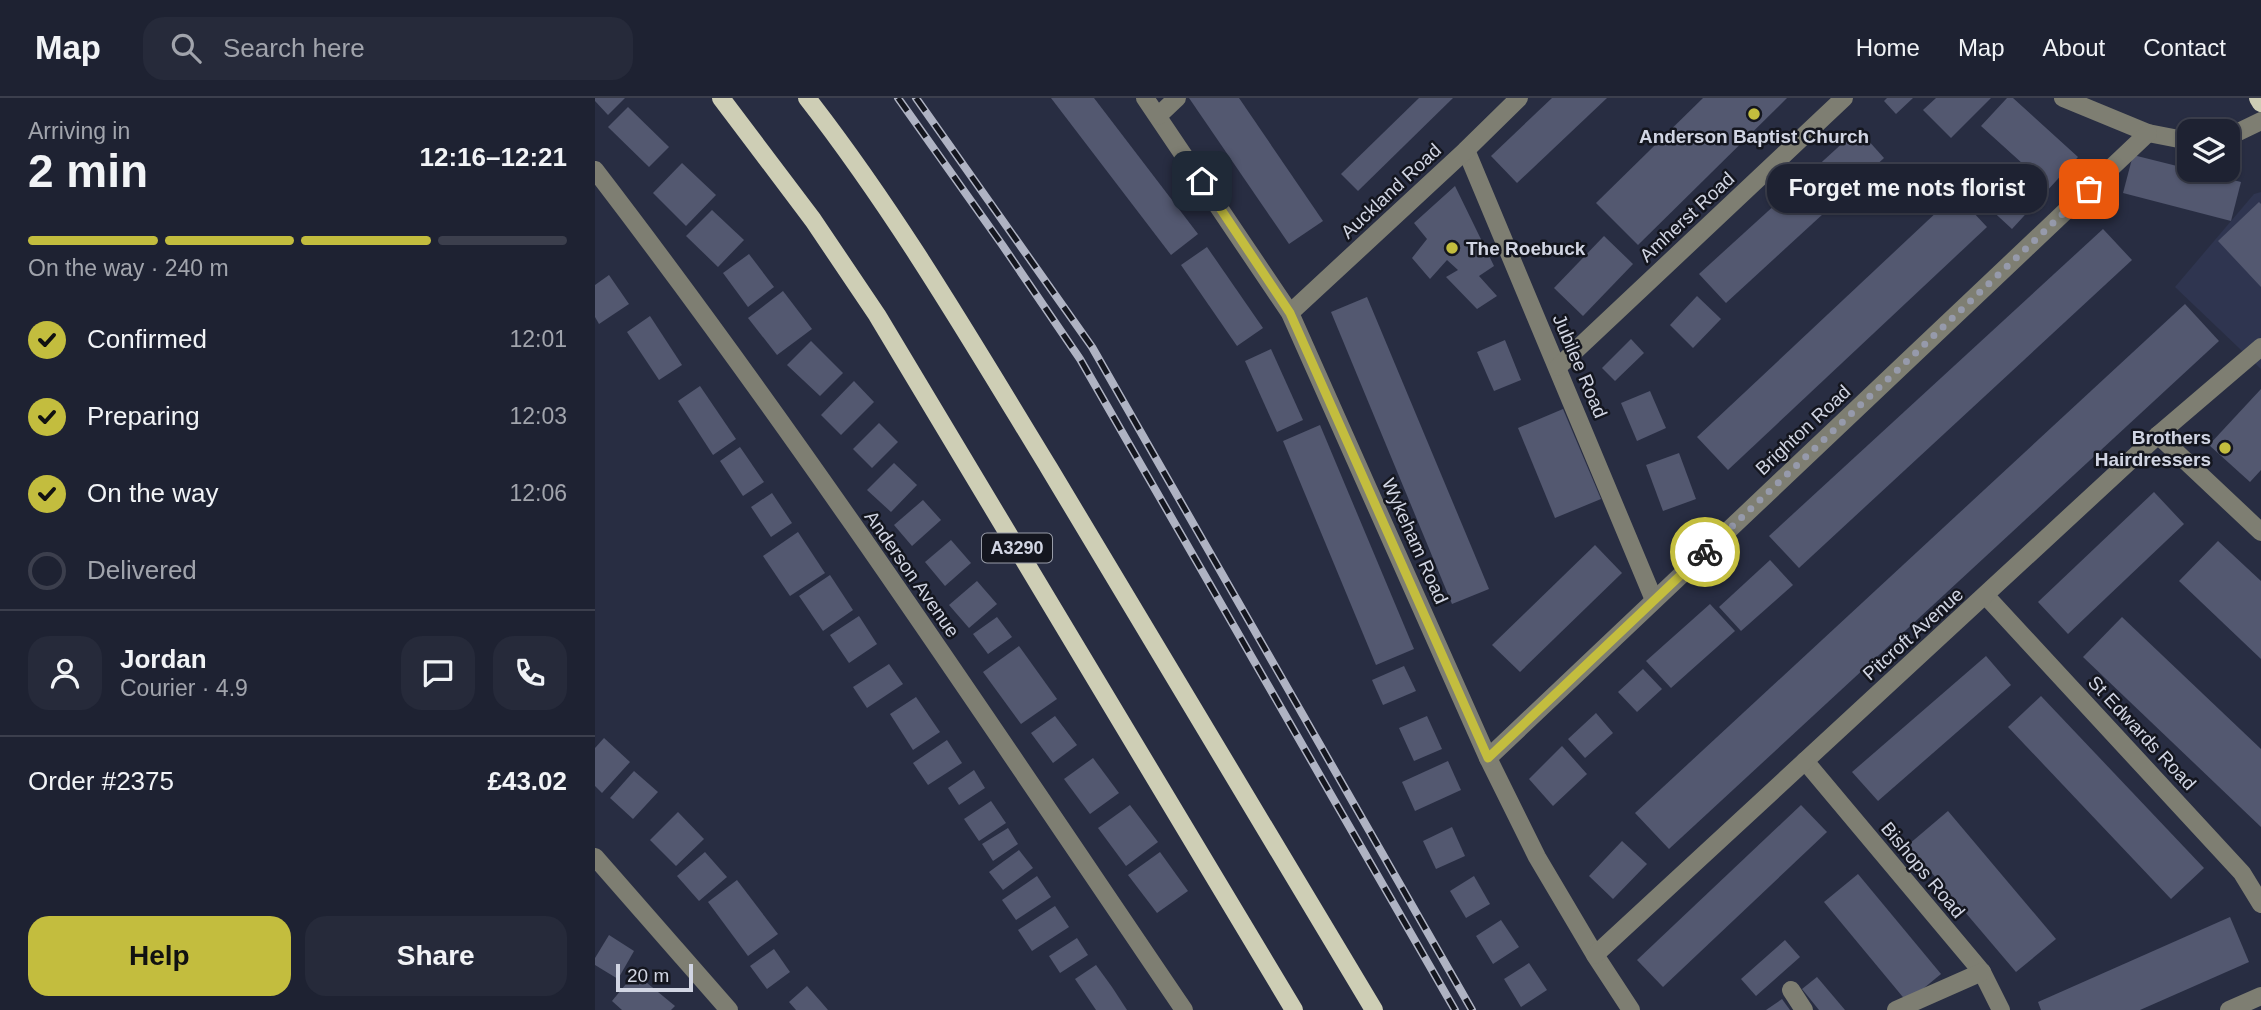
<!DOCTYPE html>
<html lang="en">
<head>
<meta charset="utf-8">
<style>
	:root { --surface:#1e2232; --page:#262a3a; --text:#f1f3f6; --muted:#a1a4ac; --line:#3c3f4d; --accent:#c3bd3e }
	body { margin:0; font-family:Helvetica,sans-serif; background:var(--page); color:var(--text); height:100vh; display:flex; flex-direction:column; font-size:26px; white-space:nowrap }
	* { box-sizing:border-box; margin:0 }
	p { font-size:23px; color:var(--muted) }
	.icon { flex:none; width:38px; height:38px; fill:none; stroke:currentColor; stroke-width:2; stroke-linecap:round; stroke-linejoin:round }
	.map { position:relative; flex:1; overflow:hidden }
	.details { display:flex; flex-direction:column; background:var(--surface); width:595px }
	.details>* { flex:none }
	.controls { position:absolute; left:1582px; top:21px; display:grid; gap:14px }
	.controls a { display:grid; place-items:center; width:63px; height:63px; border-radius:14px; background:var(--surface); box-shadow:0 2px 5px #0004,0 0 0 2px var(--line); font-size:35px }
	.scale { position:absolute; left:21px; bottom:18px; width:77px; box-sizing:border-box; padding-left:7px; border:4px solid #d1d5e3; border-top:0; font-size:19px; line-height:24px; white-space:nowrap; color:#d1d5e3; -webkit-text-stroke:5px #14161f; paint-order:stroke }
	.pin { position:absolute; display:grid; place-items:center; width:60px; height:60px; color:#fff; margin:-30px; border-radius:14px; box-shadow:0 4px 10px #0006 }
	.courier { position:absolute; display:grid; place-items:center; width:70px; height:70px; margin:-35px; border:5px solid #c3bd3e; border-radius:50%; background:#fff; color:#222; box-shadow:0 2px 9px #0007 }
	.bubble { position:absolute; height:49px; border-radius:21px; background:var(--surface); box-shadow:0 2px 5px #0004,0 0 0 2px var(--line); font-size:23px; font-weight:600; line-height:49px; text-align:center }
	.overview em { font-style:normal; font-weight:600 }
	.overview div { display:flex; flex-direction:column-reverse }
	.overview { display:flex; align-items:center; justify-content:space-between; height:119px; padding:0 28px }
	h1 { font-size:46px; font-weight:600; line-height:52px }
	.bar { display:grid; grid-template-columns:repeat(4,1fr); gap:10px 7px; align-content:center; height:84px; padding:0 28px }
	.bar i { height:9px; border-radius:5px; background:var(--line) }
	.bar .on { background:var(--accent) }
	.bar p { grid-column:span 4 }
	.line { display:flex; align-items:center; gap:18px; padding:0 28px; border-top:2px solid var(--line) }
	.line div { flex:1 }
	.round { display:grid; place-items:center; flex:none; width:74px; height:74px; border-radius:21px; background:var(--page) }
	ol { padding:0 28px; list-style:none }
	li { display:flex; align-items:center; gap:21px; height:77px }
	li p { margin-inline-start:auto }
	li .icon { padding:7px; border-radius:50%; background:var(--accent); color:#111; stroke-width:4 }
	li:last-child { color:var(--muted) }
	li i { width:38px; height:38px; border:4px solid var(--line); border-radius:50% }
	.button { display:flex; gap:14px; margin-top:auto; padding:14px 28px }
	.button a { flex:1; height:80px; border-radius:21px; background:var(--accent); color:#111; font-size:28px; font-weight:600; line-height:80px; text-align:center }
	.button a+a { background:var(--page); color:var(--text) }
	header { display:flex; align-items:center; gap:42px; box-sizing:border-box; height:98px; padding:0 35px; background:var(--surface); border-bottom:2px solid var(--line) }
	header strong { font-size:33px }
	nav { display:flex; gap:38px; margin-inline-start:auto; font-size:24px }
	.search { width:490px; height:63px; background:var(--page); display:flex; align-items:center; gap:18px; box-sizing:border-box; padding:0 24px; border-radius:21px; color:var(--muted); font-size:26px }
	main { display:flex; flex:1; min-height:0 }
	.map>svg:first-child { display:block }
</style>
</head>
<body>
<header>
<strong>Map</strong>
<div class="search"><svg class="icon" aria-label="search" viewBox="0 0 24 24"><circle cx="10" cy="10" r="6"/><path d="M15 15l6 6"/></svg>Search here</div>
<nav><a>Home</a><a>Map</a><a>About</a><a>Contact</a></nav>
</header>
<main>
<section class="details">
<div class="overview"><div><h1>2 min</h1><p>Arriving in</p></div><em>12:16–12:21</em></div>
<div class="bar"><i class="on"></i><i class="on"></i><i class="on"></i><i></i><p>On the way · 240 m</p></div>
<ol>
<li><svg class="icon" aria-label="check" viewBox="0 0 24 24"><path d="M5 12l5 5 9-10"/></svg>Confirmed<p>12:01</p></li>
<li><svg class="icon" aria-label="check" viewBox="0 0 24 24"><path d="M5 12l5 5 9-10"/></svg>Preparing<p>12:03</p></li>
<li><svg class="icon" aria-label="check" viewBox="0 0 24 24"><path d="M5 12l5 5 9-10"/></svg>On the way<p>12:06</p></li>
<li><i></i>Delivered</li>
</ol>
<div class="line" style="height:126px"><a class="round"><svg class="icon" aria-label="person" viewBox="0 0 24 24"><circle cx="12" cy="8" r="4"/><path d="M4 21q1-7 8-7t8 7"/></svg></a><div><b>Jordan</b><p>Courier · 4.9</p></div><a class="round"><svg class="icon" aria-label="chat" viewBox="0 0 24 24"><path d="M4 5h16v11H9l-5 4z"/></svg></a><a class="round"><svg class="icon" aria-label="phone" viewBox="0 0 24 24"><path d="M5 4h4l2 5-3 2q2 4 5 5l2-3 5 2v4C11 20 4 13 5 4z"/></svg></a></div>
<div class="line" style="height:91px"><div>Order #2375</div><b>£43.02</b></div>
<div class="button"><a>Help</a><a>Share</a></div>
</section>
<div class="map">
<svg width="1666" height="912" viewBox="0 0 1666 912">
	<rect width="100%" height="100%" fill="#282d42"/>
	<polygon fill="#2f3550" points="1666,94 1666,271 1580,189 1659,96"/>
	<g fill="#535870">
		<polygon points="0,0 30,0 13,17 0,3"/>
		<polygon points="456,0 499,0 603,136 576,157"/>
		<polygon points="594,0 644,0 728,123 694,146"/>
		<polygon points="824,0 858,0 763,93 746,76"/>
		<polygon points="957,0 1012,0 922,85 896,58"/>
		<polygon points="1108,0 1192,0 1043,147 1001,105"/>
		<polygon points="1292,0 1318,0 1301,16 1289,3"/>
		<polygon points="1341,0 1396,0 1356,40 1328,12"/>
		<polygon points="1412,0 1418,0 1483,59 1417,131 1391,107 1428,66 1386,28"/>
		<polygon points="33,9 74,49 54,69 13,29"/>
		<polygon points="1263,31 1289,60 1131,205 1104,176"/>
		<polygon points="1538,57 1646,84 1636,123 1528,95"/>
		<polygon points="87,65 121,97 91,128 58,95"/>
		<polygon points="860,88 899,168 884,178 902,198 882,211 851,179 863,172 852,162 835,181 817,160 832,141 819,125"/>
		<polygon points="1361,96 1392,129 1133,372 1102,339"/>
		<polygon points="1664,104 1666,106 1666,189 1623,143"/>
		<polygon points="117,112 149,142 123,169 91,138"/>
		<polygon points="1508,131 1537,162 1204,470 1174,438"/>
		<polygon points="1009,138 1038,166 988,218 959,190"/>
		<polygon points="612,149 668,230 642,248 586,167"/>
		<polygon points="154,156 179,189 153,209 128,175"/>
		<polygon points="14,177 34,206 4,226 0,219 0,187"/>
		<polygon points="188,193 217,231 182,257 153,220"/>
		<polygon points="1102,198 1126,221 1098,250 1075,227"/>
		<polygon points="772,199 894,491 857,506 736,214"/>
		<polygon points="1590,206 1624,243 1074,751 1040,715"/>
		<polygon points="55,218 87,267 64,282 32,234"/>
		<polygon points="1036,241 1049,255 1020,283 1007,270"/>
		<polygon points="910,242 926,282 899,293 882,254"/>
		<polygon points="216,243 248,275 225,298 192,267"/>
		<polygon points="676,251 708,322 682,334 650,263"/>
		<polygon points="259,283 279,304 246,337 226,317"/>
		<polygon points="105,288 141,341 118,357 83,303"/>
		<polygon points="1666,291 1666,372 1655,384 1614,347"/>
		<polygon points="1055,293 1071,330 1042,343 1026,305"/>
		<polygon points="968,311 1006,401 960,420 923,330"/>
		<polygon points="284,325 303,344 277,370 258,351"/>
		<polygon points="725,327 819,551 781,567 688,343"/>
		<polygon points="145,349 169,384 148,398 125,363"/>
		<polygon points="1084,355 1101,401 1068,413 1051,367"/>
		<polygon points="299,365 322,387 296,414 272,392"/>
		<polygon points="1559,394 1589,426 1473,536 1443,504"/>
		<polygon points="177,395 197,425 176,439 156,409"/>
		<polygon points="328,402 346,422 317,448 299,427"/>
		<polygon points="203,434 230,475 195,498 168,458"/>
		<polygon points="356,442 376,465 350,488 330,464"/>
		<polygon points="1623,443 1666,483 1666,561 1584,483"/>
		<polygon points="1000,447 1027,475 925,574 897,547"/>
		<polygon points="1175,462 1198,487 1146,533 1124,509"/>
		<polygon points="235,477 258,512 228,533 204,498"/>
		<polygon points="382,483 402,506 374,530 354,507"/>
		<polygon points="1115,506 1140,533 1076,590 1051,563"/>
		<polygon points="264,518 282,546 254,565 235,537"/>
		<polygon points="402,519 417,539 393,556 378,536"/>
		<polygon points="1527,519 1666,651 1666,729 1488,559"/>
		<polygon points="424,548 462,601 426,626 388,574"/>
		<polygon points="1391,558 1416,587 1283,703 1257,674"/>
		<polygon points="294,566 308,586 272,610 258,589"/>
		<polygon points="809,568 821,593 788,607 777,582"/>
		<polygon points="1048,571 1067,591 1042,614 1023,594"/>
		<polygon points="1446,598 1609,770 1576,801 1413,629"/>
		<polygon points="321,599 345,634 318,652 295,616"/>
		<polygon points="1001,615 1018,635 990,660 973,641"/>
		<polygon points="460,618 482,647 458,665 436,635"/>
		<polygon points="832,618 847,651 819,663 804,630"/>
		<polygon points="9,640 35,664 7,695 0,688 0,650"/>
		<polygon points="352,642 367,665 333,687 318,665"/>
		<polygon points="967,648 992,676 958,708 934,681"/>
		<polygon points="498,660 524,695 495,716 469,681"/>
		<polygon points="853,663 866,692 820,713 807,684"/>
		<polygon points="379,672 390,690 364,707 353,690"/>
		<polygon points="39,673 63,694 38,721 15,700"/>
		<polygon points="396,703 411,725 384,743 369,721"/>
		<polygon points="535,707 563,744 531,768 503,730"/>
		<polygon points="1206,707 1232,734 1068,889 1042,862"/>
		<polygon points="1353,713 1461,841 1421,874 1313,747"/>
		<polygon points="83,714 109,741 81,768 55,742"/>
		<polygon points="857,729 870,758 841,771 828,743"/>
		<polygon points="413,730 423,746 398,763 387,746"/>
		<polygon points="1027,743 1052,766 1018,801 994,778"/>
		<polygon points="424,752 438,770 408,792 394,774"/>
		<polygon points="110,754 132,779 104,803 82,778"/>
		<polygon points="565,754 593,793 562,815 533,777"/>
		<polygon points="1263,776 1346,876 1312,904 1229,804"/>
		<polygon points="442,778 456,799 421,822 407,802"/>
		<polygon points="879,778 895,806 871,820 855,793"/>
		<polygon points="142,782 183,836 153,858 113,804"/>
		<polygon points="460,808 474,829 437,853 423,832"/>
		<polygon points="1635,819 1654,864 1545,912 1446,912 1443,904"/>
		<polygon points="906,822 924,849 898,866 881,838"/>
		<polygon points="14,837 39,853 23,881 0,867 0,860"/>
		<polygon points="482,840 493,857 465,875 454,858"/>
		<polygon points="1190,842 1205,859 1161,898 1146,881"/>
		<polygon points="179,851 195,874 172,891 155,868"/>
		<polygon points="934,865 952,892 926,909 909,881"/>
		<polygon points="501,867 517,889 532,912 501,912 480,881"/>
		<polygon points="40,875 80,908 76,912 27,912 17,903"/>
		<polygon points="1222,879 1250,912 1224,912 1207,891"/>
		<polygon points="212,888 227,905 233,912 201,912 194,904"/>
		<polygon points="1187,901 1195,912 1171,912"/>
	</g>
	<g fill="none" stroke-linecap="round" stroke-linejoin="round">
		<g stroke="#7e7e72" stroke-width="18">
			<polyline points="550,0 695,215 893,660 942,759 1000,857 1036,912"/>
			<polyline points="1468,0 1553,35 1594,43"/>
			<polyline points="563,18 582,0"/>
			<polyline points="1633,39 1666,23"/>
			<polyline points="871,52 1059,502"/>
			<path d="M 0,72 C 208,343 397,629 589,912"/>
			<polyline points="695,215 871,52 924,0"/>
			<polyline points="963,269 1249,0"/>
			<polyline points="1563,337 1666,434"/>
			<polyline points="1391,498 1647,775 1666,806"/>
			<polyline points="893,660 1553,35"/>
			<polyline points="1210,663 1387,874 1406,912"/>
			<polyline points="0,759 134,912"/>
			<polyline points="1000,857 1563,337 1666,249"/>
			<polyline points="1196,892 1209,912"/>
			<polyline points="1301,912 1387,874"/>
			<polyline points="1634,912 1666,898"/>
		</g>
		<g stroke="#ceceb5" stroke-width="18">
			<polyline points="126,0 218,122 282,217 699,912"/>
			<path d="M 212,0 C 303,117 377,244 454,370 C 563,550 671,731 779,912"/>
			<polyline points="1663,0 1666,5"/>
		</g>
		<g stroke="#afb3c3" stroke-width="8">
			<g id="rail">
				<polyline points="303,0 408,148 485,261 860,912"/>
				<polyline points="321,0 497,249 877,912"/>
			</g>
		</g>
		<use href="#rail" stroke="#14161f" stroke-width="5" stroke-dasharray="16" stroke-linecap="butt"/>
	</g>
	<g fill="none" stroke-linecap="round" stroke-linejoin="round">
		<polyline stroke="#969aab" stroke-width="7" stroke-dasharray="0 12.6" points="1110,454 1494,91"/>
		<polyline stroke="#c3bd3e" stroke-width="9" points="607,83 695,215 893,660 1110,454"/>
	</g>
	<g fill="#c3bd3e" stroke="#14161f" stroke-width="2.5">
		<circle cx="1159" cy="16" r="7"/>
		<circle cx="857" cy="150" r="7"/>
		<circle cx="1630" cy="350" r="7"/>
	</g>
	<g text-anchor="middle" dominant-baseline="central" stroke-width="5" stroke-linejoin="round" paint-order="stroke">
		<rect fill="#14161f" stroke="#989ca8" stroke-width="2" x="387" y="435.5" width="70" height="29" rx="5"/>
		<g font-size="18" font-weight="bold" fill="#d1d5e3">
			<text x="422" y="450">A3290</text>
		</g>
		<g font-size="19" font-weight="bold" fill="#d1d5e3" stroke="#14161f">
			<text x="1159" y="38">Anderson Baptist Church</text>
			<text x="871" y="150" text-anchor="start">The Roebuck</text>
			<text x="1616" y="339" text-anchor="end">Brothers<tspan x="1616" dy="22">Hairdressers</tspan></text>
		</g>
		<g font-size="19" fill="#d1d5e3" stroke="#14161f">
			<text transform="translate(796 93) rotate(-43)">Auckland Road</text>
			<text transform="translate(1092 119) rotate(-43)">Amherst Road</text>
			<text transform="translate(985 268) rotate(67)">Jubilee Road</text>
			<text transform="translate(1208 332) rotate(-43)">Brighton Road</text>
			<text transform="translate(820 443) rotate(66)">Wykeham Road</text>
			<text transform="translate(317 476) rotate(55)">Anderson Avenue</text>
			<text transform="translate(1318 536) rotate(-42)">Pitcroft Avenue</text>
			<text transform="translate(1547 635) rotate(47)">St Edwards Road</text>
			<text transform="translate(1328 772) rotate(50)">Bishops Road</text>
		</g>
	</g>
</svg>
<div class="controls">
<a><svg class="icon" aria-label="layers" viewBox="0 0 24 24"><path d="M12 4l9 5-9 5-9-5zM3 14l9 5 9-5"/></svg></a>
</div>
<div class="scale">20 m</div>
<div class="pin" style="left:1494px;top:91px;background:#ea580c"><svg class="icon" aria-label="bag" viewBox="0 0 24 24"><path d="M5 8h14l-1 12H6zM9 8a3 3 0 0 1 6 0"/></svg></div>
<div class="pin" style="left:607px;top:83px;background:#1f2937"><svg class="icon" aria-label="home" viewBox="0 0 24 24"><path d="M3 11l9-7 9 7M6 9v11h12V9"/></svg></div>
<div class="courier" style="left:1110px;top:454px"><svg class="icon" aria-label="bike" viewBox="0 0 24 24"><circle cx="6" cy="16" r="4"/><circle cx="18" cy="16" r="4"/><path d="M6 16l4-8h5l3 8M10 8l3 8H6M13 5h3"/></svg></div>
<div class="bubble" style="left:1172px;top:66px;width:280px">Forget me nots florist</div>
</div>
</main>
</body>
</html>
